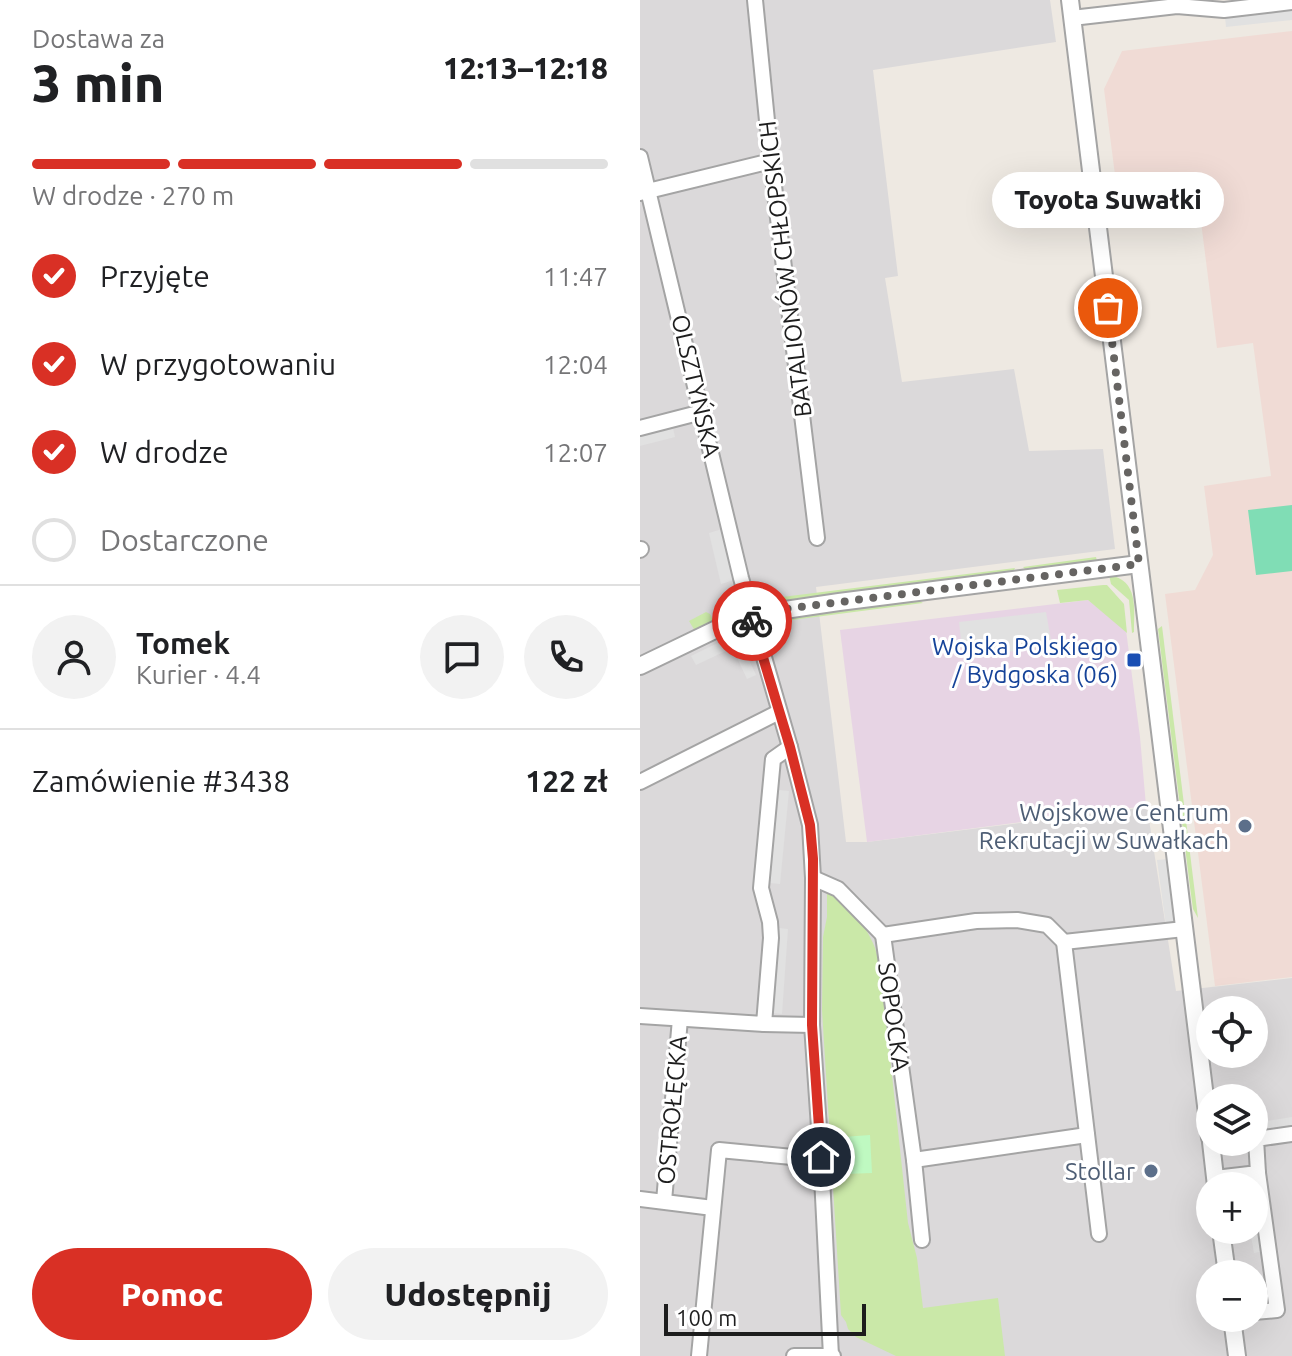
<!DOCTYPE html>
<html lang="pl">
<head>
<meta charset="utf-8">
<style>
	:root { --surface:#fff; --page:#f2f2f2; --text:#202124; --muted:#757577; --line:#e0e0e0; --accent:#d93025 }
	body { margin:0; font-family:Ubuntu,sans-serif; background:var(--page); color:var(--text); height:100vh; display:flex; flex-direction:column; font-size:30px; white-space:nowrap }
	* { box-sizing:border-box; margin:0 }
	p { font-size:26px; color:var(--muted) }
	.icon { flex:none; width:44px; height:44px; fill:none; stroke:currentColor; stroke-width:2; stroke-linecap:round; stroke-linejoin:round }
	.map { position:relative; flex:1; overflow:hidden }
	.panel { display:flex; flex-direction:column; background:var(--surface); width:640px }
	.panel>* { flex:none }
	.buttons { position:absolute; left:556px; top:996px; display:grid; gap:16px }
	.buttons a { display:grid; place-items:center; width:72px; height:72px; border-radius:50%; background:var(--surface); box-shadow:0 8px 32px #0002; font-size:40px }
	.scale { position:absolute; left:24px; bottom:20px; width:202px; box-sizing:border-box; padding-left:8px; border:4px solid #1d1d1d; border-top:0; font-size:22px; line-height:28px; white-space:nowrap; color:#1d1d1d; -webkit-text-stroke:6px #fff; paint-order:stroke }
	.pin { position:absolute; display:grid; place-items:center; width:68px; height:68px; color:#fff; margin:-34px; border:4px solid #fff; border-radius:50%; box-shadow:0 2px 8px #0007 }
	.courier { position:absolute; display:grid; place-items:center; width:80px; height:80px; margin:-40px; border:6px solid #d93025; border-radius:50%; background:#fff; color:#222; box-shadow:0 2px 10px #0007 }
	.bubble { position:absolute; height:56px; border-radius:28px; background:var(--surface); box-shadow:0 8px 32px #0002; font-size:26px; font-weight:800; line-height:56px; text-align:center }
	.head em { font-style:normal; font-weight:800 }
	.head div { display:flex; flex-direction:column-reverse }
	.head { display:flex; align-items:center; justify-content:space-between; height:136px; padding:0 32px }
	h1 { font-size:52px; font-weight:800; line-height:60px }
	.bar { display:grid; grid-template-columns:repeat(4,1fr); gap:12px 8px; align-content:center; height:96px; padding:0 32px }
	.bar i { height:10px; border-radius:6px; background:var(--line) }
	.bar .selected { background:var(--accent) }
	.bar p { grid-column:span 4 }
	.line { display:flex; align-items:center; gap:20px; padding:0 32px; border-top:2px solid var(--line) }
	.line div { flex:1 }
	.round { display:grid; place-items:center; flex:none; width:84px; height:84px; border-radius:42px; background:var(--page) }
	ol { padding:0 32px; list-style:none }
	li { display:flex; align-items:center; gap:24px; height:88px }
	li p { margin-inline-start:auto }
	li .icon { padding:8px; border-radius:50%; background:var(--accent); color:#fff; stroke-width:4 }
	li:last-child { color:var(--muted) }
	li i { width:44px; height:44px; border:4px solid var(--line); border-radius:50% }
	.primary-button { display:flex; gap:16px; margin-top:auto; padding:16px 32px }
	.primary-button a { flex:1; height:92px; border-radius:48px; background:var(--accent); color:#fff; font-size:32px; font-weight:800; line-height:92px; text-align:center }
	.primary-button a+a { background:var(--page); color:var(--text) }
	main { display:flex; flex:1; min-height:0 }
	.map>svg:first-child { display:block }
</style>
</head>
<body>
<main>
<section class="panel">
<div class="head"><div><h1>3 min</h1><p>Dostawa za</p></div><em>12:13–12:18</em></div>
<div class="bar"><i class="selected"></i><i class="selected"></i><i class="selected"></i><i></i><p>W drodze · 270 m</p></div>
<ol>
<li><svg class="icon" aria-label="check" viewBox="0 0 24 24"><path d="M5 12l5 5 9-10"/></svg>Przyjęte<p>11:47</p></li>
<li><svg class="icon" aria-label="check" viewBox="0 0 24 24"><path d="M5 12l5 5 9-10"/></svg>W przygotowaniu<p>12:04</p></li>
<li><svg class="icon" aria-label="check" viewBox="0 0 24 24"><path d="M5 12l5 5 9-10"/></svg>W drodze<p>12:07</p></li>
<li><i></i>Dostarczone</li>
</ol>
<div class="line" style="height:144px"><a class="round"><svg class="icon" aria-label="person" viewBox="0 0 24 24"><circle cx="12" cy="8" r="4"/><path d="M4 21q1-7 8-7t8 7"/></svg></a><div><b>Tomek</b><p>Kurier · 4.4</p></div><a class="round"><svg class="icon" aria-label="chat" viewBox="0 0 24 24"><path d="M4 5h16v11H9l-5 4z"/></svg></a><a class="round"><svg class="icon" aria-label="phone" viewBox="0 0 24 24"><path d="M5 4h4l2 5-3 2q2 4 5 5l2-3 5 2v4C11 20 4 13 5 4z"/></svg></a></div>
<div class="line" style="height:104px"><div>Zamówienie #3438</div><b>122 zł</b></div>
<div class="primary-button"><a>Pomoc</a><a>Udostępnij</a></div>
</section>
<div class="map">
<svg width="652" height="1356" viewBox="0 0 652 1356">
	<rect width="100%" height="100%" fill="#eee9e2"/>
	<path fill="#dbd9da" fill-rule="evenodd" d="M 0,0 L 410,0 L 416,42 L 233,70 L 258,276 L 245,278 L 262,382 L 374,369 L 389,451 L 463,449 L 475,549 L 176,587 L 206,842 L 227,842 L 507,807 L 536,991 L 652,978 L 652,1356 L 0,1356 ZM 570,1010 L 614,1010 L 614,1054 L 570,1054 ZM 570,1098 L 614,1098 L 614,1142 L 570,1142 ZM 570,1186 L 614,1186 L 614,1230 L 570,1230 ZM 570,1274 L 614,1274 L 614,1318 L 570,1318 Z"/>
	<polygon fill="#e7d4e4" points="448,600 486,630 500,737 506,806 227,842 200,630"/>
	<polygon fill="#f0dbd5" points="652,31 652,977 575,986 525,594 555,590 573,555 564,486 631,476 613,343 577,348 559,206 480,214 464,89 482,51"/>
	<g fill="#cae8a8">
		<polygon points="456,557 457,561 386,570 383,567"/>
		<polygon points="375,568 373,572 140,602 142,597"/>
		<path d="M 469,575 C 499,580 494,609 494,632 L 492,633 L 489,600 L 471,584 Z"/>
		<polygon points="463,585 467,585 484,604 487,633 448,600 420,603 417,590"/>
		<polygon points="277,600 283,603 145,621 143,617"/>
		<polygon points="66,612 70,614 74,622 55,631 49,621"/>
		<polygon points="522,626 558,918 553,909 550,887 518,629"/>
		<path d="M 187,888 C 207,901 227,926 235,948 C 238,956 239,965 241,974 L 268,1223 L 277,1258 L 283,1308 L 358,1298 L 365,1356 L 256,1356 L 216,1337 L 208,1329 L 206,1322 L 201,1315 L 182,1010 L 183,937 L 187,917 Z"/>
	</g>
	<polygon fill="#bff9c1" points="230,1135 232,1173 205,1174 203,1137"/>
	<polygon fill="#80ddb5" points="652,505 652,571 616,575 608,510"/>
	<g fill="#e1e1e1">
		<polygon points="652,9 652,20 586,27 585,17"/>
		<polygon points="33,428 35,437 0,446 0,436"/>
		<polygon points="89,527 101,578 81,584 69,533"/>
		<polygon points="406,612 412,646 323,658 319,622"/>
		<polygon points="86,639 90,649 56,665 51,656"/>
		<polygon points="102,645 116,675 107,679 93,649"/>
		<polygon points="139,790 149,791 140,884 130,883"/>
		<polygon points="528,859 536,924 526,926 517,860"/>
		<polygon points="139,928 148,929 142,1014 133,1013"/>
		<polygon points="652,1117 652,1128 614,1133 614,1123"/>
		<polygon points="614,1189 624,1251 614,1253 610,1230 614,1230"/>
	</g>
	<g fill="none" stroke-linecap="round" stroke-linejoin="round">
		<g stroke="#a4a4a4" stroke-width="18">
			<g id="minor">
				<polyline points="115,0 131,161 177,538"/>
				<polyline points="432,18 537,6 584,10 652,2"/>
				<polyline points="0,157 101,578 150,747 170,825 173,878 172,1025 181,1157 191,1356"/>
				<polyline points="0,193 131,161"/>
				<polyline points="0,428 62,412"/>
				<polyline points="0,550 1,549"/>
				<polyline points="0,782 139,712"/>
				<polyline points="173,878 198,889 243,935"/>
				<polyline points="243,935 336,921 377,920 407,925 424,942 544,929"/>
				<polyline points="243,935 274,1160 282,1240"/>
				<polyline points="424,942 459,1234"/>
				<polyline points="0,1016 124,1024 131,938 130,922 121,888 133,759 150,747"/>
				<polyline points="124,1024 172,1025"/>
				<polyline points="274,1160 447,1135"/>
				<polyline points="575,1178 618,1173 616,1139 652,1134"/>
				<polyline points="0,1199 73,1208"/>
				<polyline points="24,1201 40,1019"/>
				<polyline points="614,1312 637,1310 618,1173"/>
				<polyline points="59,1356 79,1150 163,1158 181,1157"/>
				<polyline points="154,1356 193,1356"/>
			</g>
		</g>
		<g stroke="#a4a4a4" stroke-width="20">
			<g id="tertiary">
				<polyline points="430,0 570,1138"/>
				<polyline points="0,666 83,626 111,615 199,602 499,564"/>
				<polyline points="571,1142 576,1186"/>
				<polyline points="581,1230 587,1274"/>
				<polyline points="592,1318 597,1356"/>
			</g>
		</g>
		<use href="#minor" stroke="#fff" stroke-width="14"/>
		<use href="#tertiary" stroke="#fff" stroke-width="16"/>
	</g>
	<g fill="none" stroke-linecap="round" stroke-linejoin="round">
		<polyline stroke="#666462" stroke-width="8" stroke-dasharray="0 14.4" points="112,621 111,615 137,610 499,564 468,308"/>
		<polyline stroke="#d93025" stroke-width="10" points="112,621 150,747 170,825 173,859 172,1025 181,1157"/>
	</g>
	<rect fill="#1a4fb4" stroke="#fff" stroke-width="3" x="486" y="652" width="16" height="16" rx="4"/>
	<g fill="#5c6f8a" stroke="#fff" stroke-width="3">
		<circle cx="605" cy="826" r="8"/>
		<circle cx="511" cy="1171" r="8"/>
	</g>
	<g text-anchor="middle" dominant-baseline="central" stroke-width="6" stroke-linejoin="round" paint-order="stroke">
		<g font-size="24" fill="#1d1d1d" stroke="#fff">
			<text transform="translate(145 269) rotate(-97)">BATALIONÓW CHŁOPSKICH</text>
			<text transform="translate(56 386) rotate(77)">OLSZTYŃSKA</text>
			<text transform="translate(254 1017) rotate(82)">SOPOCKA</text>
			<text transform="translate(32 1110) rotate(-85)">OSTROŁĘCKA</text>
		</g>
		<g font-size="24" fill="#164399" stroke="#fff" text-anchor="end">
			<text x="478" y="646">Wojska Polskiego<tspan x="478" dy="28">/ Bydgoska (06)</tspan></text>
		</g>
		<g font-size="24" fill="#4e5e75" stroke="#fff" text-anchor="end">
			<text x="589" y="812">Wojskowe Centrum<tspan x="589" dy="28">Rekrutacji w Suwałkach</tspan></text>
			<text x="495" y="1171">Stollar</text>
		</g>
	</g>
</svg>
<div class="buttons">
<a><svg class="icon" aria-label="locate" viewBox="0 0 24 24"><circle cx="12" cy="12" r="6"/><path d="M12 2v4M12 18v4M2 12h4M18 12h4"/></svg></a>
<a><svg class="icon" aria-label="layers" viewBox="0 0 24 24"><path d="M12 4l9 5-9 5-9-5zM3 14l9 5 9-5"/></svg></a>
<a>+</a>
<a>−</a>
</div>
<div class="scale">100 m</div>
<div class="pin" style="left:468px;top:308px;background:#ea580c"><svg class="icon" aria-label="bag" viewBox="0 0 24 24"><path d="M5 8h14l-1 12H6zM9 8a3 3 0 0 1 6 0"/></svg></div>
<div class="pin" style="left:181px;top:1157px;background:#1f2937"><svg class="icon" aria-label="home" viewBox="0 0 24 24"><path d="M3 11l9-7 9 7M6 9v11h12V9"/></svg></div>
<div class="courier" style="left:112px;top:621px"><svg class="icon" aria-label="bike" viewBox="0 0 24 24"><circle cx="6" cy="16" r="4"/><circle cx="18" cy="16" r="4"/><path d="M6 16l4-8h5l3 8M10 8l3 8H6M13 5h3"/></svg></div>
<div class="bubble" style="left:352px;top:172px;width:232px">Toyota Suwałki</div>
</div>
</main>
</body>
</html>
